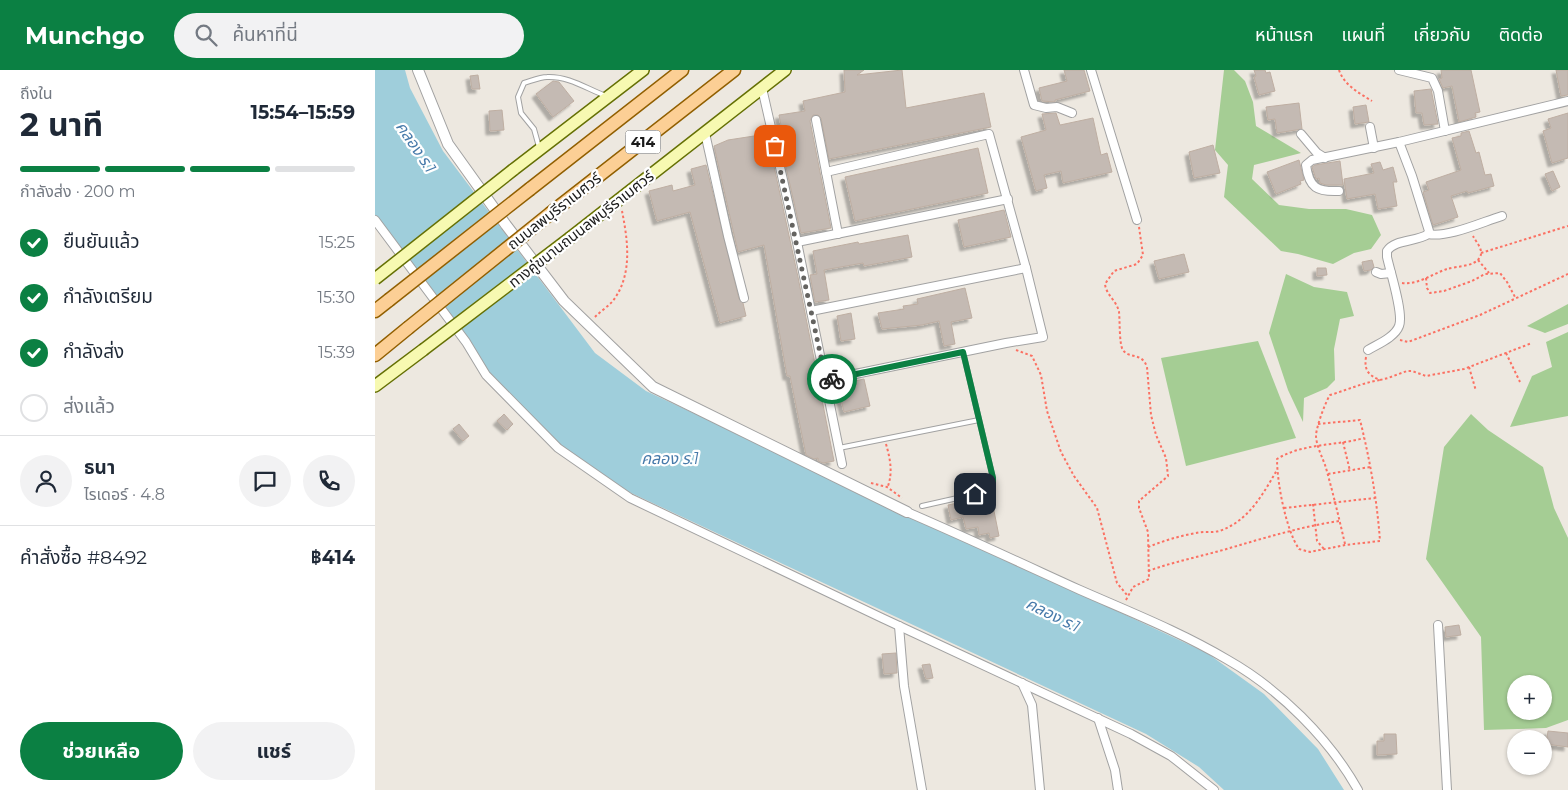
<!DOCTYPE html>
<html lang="th">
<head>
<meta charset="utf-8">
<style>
	:root { --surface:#fff; --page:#f2f2f3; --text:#1f2937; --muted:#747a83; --line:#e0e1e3; --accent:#0b8043 }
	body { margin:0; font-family:Montserrat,"Noto Sans Thai",sans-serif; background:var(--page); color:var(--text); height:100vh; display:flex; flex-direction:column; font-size:19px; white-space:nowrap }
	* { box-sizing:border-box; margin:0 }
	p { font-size:16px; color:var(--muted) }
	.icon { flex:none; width:28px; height:28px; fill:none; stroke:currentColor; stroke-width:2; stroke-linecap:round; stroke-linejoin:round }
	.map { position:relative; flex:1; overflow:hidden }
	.details { display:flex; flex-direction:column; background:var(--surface); width:375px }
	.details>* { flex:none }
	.controls { position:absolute; left:1132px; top:605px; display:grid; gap:10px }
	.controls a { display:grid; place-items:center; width:45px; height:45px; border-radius:50%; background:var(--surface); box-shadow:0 1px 4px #0004; font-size:25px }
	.pin { position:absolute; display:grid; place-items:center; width:42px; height:42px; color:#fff; margin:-21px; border-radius:10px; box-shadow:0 2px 8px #0006 }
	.courier { position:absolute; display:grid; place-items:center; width:50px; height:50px; margin:-25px; border:4px solid #0b8043; border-radius:50%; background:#fff; color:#222; box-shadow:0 1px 6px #0007 }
	.overview em { font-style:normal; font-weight:700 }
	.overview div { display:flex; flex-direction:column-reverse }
	.overview { display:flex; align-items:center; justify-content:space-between; height:85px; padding:0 20px }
	h1 { font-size:32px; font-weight:700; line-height:38px }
	.bar { display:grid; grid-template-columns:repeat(4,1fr); gap:8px 5px; align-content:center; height:60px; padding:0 20px }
	.bar i { height:6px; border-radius:4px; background:var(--line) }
	.bar .current { background:var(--accent) }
	.bar p { grid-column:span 4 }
	.line { display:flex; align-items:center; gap:12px; padding:0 20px; border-top:1px solid var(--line) }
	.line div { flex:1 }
	.round { display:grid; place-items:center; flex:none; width:52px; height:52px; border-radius:26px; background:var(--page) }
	ol { padding:0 20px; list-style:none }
	li { display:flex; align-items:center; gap:15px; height:55px }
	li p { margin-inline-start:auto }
	li .icon { padding:5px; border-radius:50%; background:var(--accent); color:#fff; stroke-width:4 }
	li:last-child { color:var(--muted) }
	li i { width:28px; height:28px; border:2px solid var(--line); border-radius:50% }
	.action { display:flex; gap:10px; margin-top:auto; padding:10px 20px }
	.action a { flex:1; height:58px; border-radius:30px; background:var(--accent); color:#fff; font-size:20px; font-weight:700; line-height:58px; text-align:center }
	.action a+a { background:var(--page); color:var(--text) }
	header { display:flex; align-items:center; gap:30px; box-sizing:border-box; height:70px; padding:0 25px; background:var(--accent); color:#fff }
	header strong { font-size:24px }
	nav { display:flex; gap:28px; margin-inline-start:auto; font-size:18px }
	.search { width:350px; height:45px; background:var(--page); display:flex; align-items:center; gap:12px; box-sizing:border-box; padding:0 18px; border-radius:28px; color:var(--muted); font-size:19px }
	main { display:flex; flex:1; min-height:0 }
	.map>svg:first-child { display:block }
</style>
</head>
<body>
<header>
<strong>Munchgo</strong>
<div class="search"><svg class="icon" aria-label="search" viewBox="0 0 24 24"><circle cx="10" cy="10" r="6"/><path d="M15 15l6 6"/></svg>ค้นหาที่นี่</div>
<nav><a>หน้าแรก</a><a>แผนที่</a><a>เกี่ยวกับ</a><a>ติดต่อ</a></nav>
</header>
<main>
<section class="details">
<div class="overview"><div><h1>2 นาที</h1><p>ถึงใน</p></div><em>15:54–15:59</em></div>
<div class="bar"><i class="current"></i><i class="current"></i><i class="current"></i><i></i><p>กำลังส่ง · 200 m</p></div>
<ol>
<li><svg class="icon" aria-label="check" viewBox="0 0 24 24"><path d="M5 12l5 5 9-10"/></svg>ยืนยันแล้ว<p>15:25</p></li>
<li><svg class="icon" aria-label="check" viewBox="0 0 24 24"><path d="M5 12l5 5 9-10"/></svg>กำลังเตรียม<p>15:30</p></li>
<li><svg class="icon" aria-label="check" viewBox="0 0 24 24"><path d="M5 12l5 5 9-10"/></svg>กำลังส่ง<p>15:39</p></li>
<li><i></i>ส่งแล้ว</li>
</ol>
<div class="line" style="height:90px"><a class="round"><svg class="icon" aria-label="person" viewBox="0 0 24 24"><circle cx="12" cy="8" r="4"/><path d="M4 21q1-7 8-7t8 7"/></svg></a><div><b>ธนา</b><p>ไรเดอร์ · 4.8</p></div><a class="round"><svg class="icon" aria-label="chat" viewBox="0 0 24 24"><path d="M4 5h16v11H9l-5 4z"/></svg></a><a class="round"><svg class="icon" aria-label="phone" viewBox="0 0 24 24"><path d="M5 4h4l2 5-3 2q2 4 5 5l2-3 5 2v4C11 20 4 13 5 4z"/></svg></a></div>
<div class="line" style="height:65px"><div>คำสั่งซื้อ #8492</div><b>฿414</b></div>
<div class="action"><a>ช่วยเหลือ</a><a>แชร์</a></div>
</section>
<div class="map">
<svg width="1193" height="720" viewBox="0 0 1193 720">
	<defs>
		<filter id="shadow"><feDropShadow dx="-4" dy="4" stdDeviation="1" flood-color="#0004"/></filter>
	</defs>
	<rect width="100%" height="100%" fill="#ede8e0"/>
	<g fill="#a5cd94" fill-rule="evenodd">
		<polygon points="849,0 859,0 870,11 878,32 881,56 926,83 879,95 877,109 904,135 934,139 971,139 997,145 1006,165 996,179 979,183 958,194 923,184 906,181 849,127 853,95 840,80"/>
		<polygon points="911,204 939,217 972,222 979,246 965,249 959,279 960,310 952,318 929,328 928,352 913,320 894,263"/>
		<polygon points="1193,234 1193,254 1170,263 1152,256"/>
		<polygon points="1193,262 1193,346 1135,357 1157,306 1177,297 1171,272"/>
		<polygon points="883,271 921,368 811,396 786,288"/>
		<path d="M 1096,344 L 1113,360 L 1168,397 L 1179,438 L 1193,468 L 1193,650 L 1171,658 L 1109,660 L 1106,567 L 1051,489 L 1069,377 ZM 1141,614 L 1169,614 L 1169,641 L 1141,641 Z"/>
	</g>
	<polygon fill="#9fcedb" points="0,0 30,0 35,18 68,81 220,283 271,321 832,583 889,624 943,679 969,720 849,720 824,697 771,664 254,422 185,375 116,308 0,146"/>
	<g fill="#c4bab3" stroke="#beaea2" filter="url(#shadow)">
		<polygon points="469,0 489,0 482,5 527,0 531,38 609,23 616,57 454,89 446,48 443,45 438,45 435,51 456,158 426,163 403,62 407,61 404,45 430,41 428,31 470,22"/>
		<polygon points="689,0 709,0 715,21 680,30 680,32 667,31 664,18 692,11"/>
		<polygon points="879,0 890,0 891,3 895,2 900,21 884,25 879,7 881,6"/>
		<polygon points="1066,0 1096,0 1105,42 1100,43 1101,47 1084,52 1077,16 1068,18 1064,9 1067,8"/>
		<polygon points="1181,0 1193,0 1193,25 1186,26"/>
		<polygon points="103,5 105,19 97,19 95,6"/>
		<polygon points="178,11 184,12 199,31 178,47 161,24"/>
		<polygon points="1056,19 1063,54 1049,55 1047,43 1041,43 1039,21"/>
		<polygon points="924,33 927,59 902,63 900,49 893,50 891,37"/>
		<polygon points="991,35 994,52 980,54 978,37"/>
		<polygon points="127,40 129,60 115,61 114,41"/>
		<polygon points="681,43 685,55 718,48 726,85 732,83 737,102 688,113 686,101 669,105 672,118 661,121 646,67 671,60 667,44"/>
		<polygon points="1193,43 1193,88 1177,93 1168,61 1176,58 1173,49"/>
		<polygon points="1094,61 1101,83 1104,82 1110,105 1116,104 1119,116 1093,123 1092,121 1076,126 1083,147 1058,155 1048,122 1054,120 1051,112 1086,100 1077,68 1086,66 1086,63"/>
		<polygon points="392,64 423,207 459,391 448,393 443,391 443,388 439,389 431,385 415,306 412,306 389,175 363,182 339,76 353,70"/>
		<polygon points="838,75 845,103 819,108 814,82"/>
		<polygon points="603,78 613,123 480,151 470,107"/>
		<polygon points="924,90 929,110 925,111 926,114 901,124 892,102"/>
		<polygon points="965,91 968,115 951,115 945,113 944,108 941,109 937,97 940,95"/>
		<polygon points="1005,92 1008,100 1018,97 1022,112 1018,112 1022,136 1003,139 1000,124 972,129 969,109 999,103 996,94"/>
		<polygon points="331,95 364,229 368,233 371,246 345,253 315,142 282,151 274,121 297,115 298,121 320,115 316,99"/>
		<polygon points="1178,101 1185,117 1177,121 1170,104"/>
		<polygon points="629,140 636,167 589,177 583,150"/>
		<polygon points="533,165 537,187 489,196 488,193 449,200 454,230 440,232 435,205 442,204 438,181 483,172 484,174"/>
		<polygon points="809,184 814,202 784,209 779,191"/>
		<polygon points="997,190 999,197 996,200 989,201 987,192"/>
		<polygon points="942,198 951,198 952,205 942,206"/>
		<polygon points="590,218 597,248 576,252 580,274 569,276 564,251 547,255 507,259 503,243 529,239 528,236 543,234 542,229"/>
		<polygon points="476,243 480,269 466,271 462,246"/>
		<polygon points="489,309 495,336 469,342 464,321 477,319 475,312"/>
		<polygon points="129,344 138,354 132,360 122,351"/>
		<polygon points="84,354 94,366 88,371 78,359"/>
		<polygon points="616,426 624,466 615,468 614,463 604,465 603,457 591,459 588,447 576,450 573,435"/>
		<polygon points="1084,555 1086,565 1071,567 1070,557"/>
		<polygon points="521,583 522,603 509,604 507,584"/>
		<polygon points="555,594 558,608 551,609 547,595"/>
		<polygon points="1173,661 1193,663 1193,677 1171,674"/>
		<polygon points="1009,664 1021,664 1022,684 1002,685 1002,671 1009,671"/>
	</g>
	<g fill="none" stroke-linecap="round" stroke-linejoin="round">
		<g stroke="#a2a2a2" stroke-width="6">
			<g id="service">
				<path d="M 164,77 L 159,59 L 146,43 L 143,27 L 149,13 C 156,11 165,7 172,7 C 194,6 212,19 231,26"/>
				<polyline points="464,378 604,350"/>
				<polyline points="547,436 618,420 618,408 588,282"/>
			</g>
		</g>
		<g stroke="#a2a2a2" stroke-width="10">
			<g id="minor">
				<polyline points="649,0 659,35 671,38 682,37 697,43"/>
				<polyline points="716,0 762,150"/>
				<polyline points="1024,0 1057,8 1063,21 1070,61"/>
				<polyline points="387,18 422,172 467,394"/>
				<polyline points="441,50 463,164"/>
				<polyline points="995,57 999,78"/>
				<polyline points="330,63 353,166 369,228"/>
				<polyline points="926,64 942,83 950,88"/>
				<path d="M 964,121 C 942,122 934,118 931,95 L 937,90 L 1024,72 L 1193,31"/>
				<polyline points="0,150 91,272 111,305 183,378 255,428 507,548 756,664 796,686 839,720"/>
				<path d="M 1053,164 C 1073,168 1107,152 1127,146"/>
				<polyline points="422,172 633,129"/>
				<polyline points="1001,202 1006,204 1016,203"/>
				<polyline points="436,241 651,198"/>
				<path d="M 993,280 C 1003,274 1020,267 1024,256 C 1029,244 1015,201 1012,187 L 1012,181 C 1020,169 1042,172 1053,164 L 1054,161 L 1037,106 L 1024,72"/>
				<polyline points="451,310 631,273 668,267 651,198 614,64 451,102"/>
				<path d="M 532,442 C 590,467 648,494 705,520 C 755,542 806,562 853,590 C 904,619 954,668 983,720"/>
				<polyline points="1063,555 1072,720"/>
				<polyline points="524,556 529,616 547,720"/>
				<polyline points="647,613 657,635 665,720"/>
				<polyline points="723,648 740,700 743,720"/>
			</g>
		</g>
		<g stroke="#a2a2a2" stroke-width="12">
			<polyline id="tertiary" points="43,0 73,74 131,155 189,231 278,317 532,442"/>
		</g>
		<g stroke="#657004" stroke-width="14">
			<g id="secondary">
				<polyline points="138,100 268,0"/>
				<polyline points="195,168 410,0"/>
				<polyline points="0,316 48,280"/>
			</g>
		</g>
		<g stroke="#915f00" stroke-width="15">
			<g id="primary">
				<polyline points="155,119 307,0"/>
				<polyline points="176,143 359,0"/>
				<polyline points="0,241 14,230"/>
				<polyline points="0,285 33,258"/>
			</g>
		</g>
		<g stroke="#fb7163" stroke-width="2" stroke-dasharray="2.5 2.5" stroke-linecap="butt">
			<path d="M 964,0 C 969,15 984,23 997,31"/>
			<polyline points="1106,183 1193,156"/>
			<polyline points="1103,190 1114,203"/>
			<polyline points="1051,208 1052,218 1055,223 1069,221 1097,211 1110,204 1125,203 1132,212 1140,227"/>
			<path d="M 1027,213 C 1043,215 1057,204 1072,199 C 1081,196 1100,197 1105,187 C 1109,180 1101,172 1098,166"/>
			<path d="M 220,247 C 225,242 232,237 237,232 C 258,206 253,171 247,141"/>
			<polyline points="1025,270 1033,272 1105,245 1193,204"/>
			<polyline points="641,280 657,286 666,305 672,341 686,382 699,406 722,438 742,513 752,525"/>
			<polyline points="1131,283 1145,312"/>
			<path d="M 991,287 C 989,300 993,305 1005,310 L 1013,308 L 1032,301 L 1037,301 L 1051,306 L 1089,299 L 1157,273"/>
			<polyline points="1094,297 1101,321"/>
			<path d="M 943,354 L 985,350 C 995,390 1002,430 1005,471 L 970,475 L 935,482 L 924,479 C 911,460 902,413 902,389 C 928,373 961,376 989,368"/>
			<polyline points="968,372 975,401"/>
			<path d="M 511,374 C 515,388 518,402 513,416"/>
			<polyline points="953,404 995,397"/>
			<polyline points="496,413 512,417 527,428"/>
			<polyline points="938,434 942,471 949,479"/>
			<polyline points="909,438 1000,428"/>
			<path d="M 970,474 C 964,448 958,423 951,398 C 948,388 941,376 941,365 C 942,355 950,333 955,325 C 972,320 987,313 1005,310"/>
			<path d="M 773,477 C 788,471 804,466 821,463 C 828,461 837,463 844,461 C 873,452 888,424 902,400"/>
			<path d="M 773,501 C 798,492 823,487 848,480 C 886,469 924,457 964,451"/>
			<path d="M 751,530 L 758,517 L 774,509 L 773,462 L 764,438 L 764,431 L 793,406 L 791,388 L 781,365 L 776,345 L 772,297 C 767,282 754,289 748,280 C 744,275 745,250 744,242 C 742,231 731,225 730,214 L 739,201 L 762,194 L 768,185 L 764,157"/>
		</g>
		<use href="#service" stroke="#fff" stroke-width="4"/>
		<use href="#minor" stroke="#fff" stroke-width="8"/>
		<use href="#tertiary" stroke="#fff" stroke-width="10"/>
		<use href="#secondary" stroke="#f7f9b1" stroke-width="11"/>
		<use href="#primary" stroke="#fccf95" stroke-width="12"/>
		<g stroke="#657004" stroke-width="14" stroke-linecap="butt">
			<g id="secondary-bridge">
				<polyline points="0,209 138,100"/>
				<polyline points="48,280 195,168"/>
			</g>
		</g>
		<g stroke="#915f00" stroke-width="15" stroke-linecap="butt">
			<g id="primary-bridge">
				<polyline points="14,230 155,119"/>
				<polyline points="33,258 176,143"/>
			</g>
		</g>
		<use href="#secondary-bridge" stroke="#f7f9b1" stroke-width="11"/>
		<use href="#primary-bridge" stroke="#fccf95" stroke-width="12"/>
	</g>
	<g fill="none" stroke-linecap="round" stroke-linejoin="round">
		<polyline stroke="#646360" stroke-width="5" stroke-dasharray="0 9" points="400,76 451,310 457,309"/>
		<polyline stroke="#0b8043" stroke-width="6" points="457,309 588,282 618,408 618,420 600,424"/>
	</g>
	<g text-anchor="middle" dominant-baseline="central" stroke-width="4.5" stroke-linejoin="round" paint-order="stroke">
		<rect fill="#fff" stroke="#5f5f5f" stroke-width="1" x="250.5" y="60.5" width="35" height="23" rx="4"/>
		<g font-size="14" font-weight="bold" fill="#1b1b1b">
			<text x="268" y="72">414</text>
		</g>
		<g font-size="15" fill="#1b1b1b" stroke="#fff">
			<text transform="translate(179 141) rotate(-38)">ถนนลพบุรีราเมศวร์</text>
			<text transform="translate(206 159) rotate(-38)">ทางคู่ขนานถนนลพบุรีราเมศวร์</text>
		</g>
		<g font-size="16" font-style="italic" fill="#477aaa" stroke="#fff">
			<text transform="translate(41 77) rotate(56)">คลอง ร.1</text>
			<text x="295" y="388">คลอง ร.1</text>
			<text transform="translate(678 545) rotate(26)">คลอง ร.1</text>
		</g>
	</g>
</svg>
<div class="controls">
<a>+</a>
<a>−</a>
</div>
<div class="pin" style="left:400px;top:76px;background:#ea580c"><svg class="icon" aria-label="bag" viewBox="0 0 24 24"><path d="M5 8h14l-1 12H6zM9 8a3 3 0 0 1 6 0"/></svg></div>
<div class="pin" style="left:600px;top:424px;background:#1f2937"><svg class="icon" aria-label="home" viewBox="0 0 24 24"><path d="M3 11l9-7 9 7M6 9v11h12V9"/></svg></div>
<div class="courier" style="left:457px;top:309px"><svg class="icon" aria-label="bike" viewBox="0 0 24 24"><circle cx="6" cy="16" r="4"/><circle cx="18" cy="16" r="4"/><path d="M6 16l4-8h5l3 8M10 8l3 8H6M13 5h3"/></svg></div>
</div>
</main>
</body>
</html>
